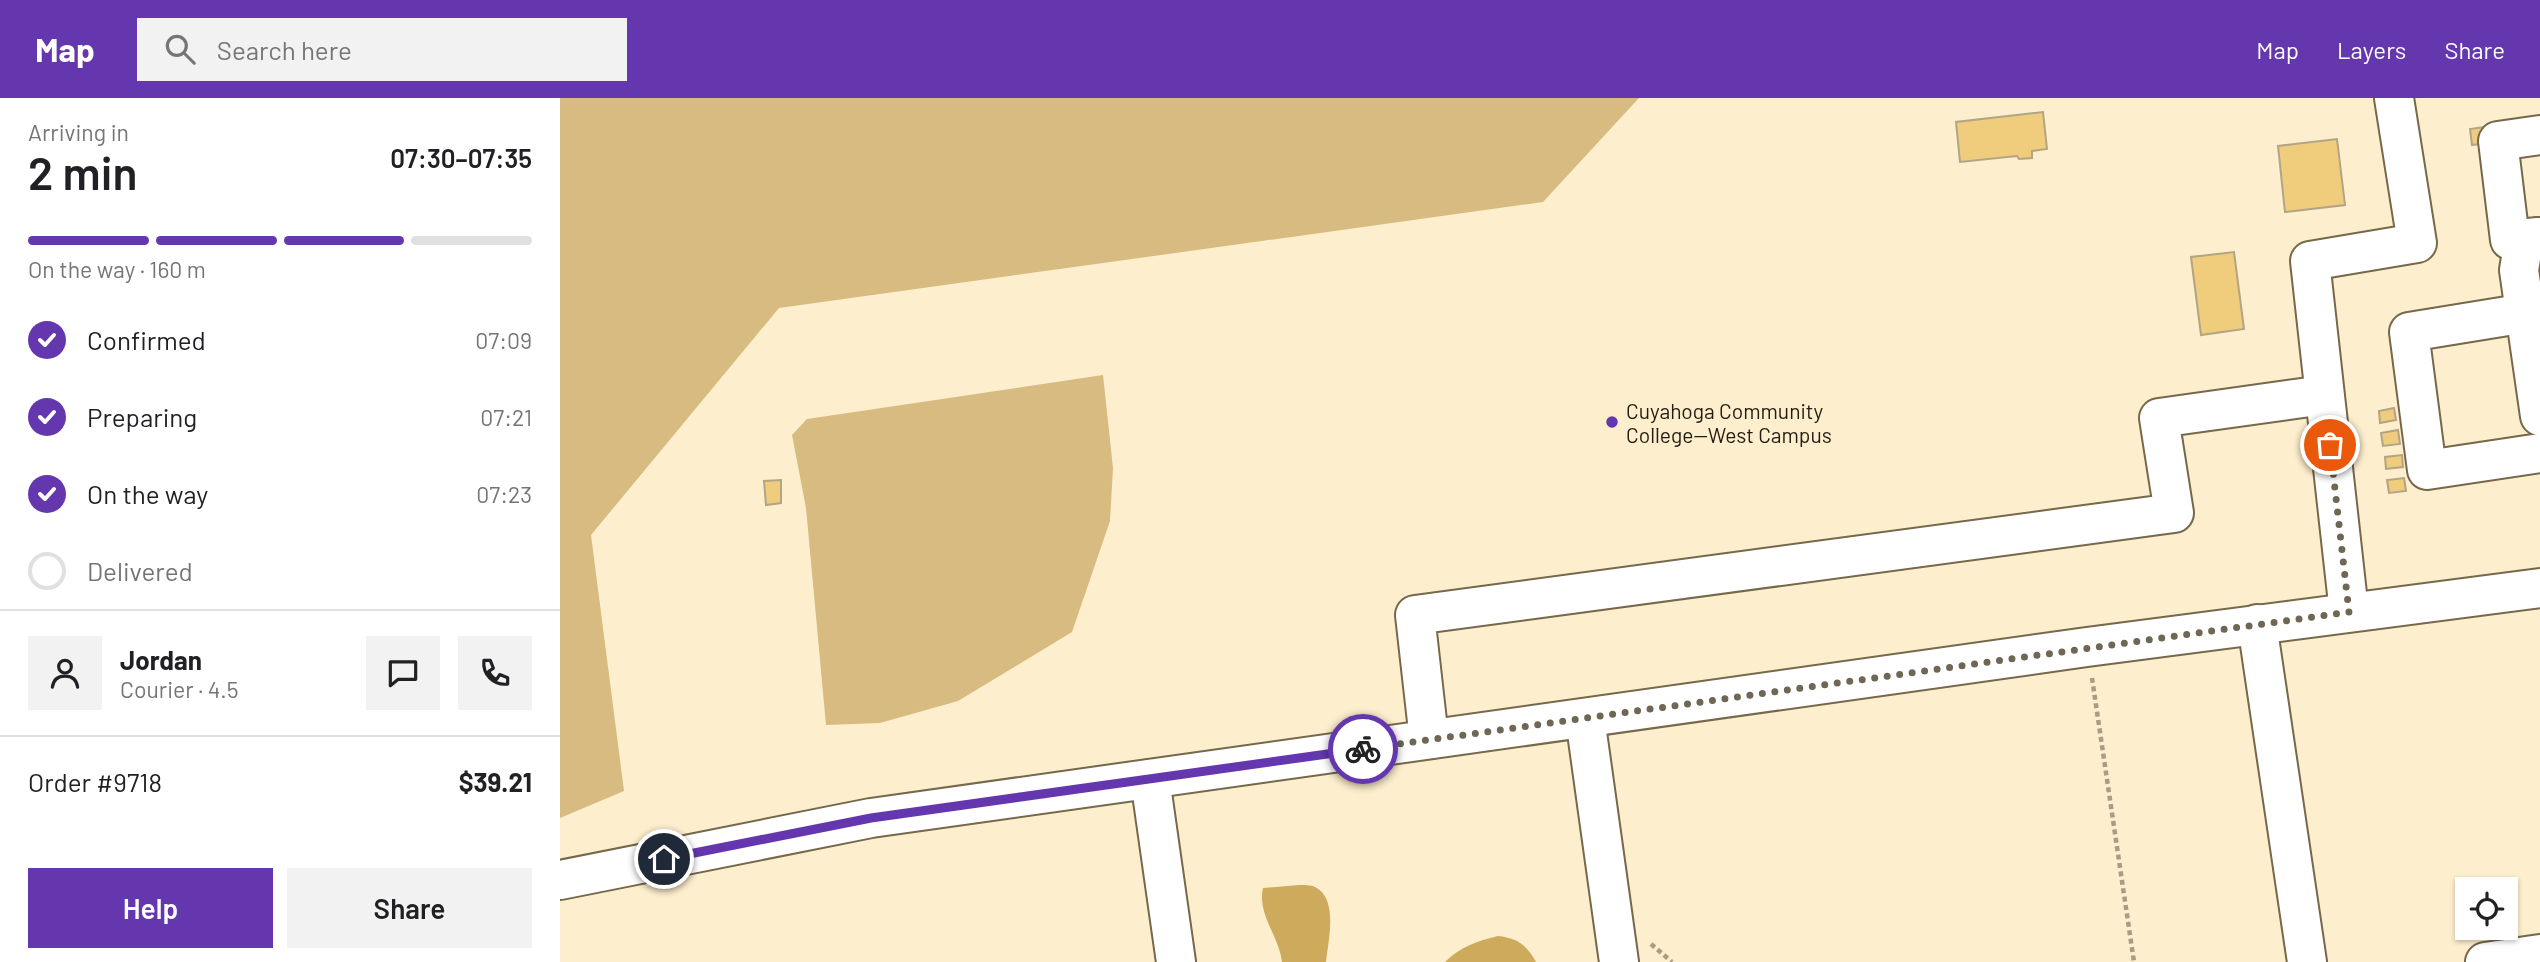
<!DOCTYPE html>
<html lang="en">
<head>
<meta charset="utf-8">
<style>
	:root { --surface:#fff; --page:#f2f2f2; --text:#202124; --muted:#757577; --line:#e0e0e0; --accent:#6437af }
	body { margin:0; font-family:Barlow,sans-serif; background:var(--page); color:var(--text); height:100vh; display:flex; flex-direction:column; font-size:26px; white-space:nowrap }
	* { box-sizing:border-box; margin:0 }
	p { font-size:23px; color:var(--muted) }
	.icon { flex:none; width:38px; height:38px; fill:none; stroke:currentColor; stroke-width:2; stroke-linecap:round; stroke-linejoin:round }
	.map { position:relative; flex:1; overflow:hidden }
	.details { display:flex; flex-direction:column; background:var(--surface); width:560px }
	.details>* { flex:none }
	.fabs { position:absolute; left:1895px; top:779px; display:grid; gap:14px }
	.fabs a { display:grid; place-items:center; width:63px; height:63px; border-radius:0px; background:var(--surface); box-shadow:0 2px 5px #0004; font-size:35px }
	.pin { position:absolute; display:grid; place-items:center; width:60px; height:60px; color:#fff; margin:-30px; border:4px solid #fff; border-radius:50%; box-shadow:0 2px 7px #0007 }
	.courier { position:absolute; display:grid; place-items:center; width:70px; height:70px; margin:-35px; border:5px solid #6437af; border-radius:50%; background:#fff; color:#222; box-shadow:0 2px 9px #0007 }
	.headline em { font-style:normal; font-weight:600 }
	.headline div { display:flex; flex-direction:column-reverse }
	.headline { display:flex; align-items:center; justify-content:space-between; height:119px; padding:0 28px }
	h1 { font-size:46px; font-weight:600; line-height:52px }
	.bar { display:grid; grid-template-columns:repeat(4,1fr); gap:10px 7px; align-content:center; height:84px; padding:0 28px }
	.bar i { height:9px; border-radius:5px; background:var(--line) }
	.bar .selected { background:var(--accent) }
	.bar p { grid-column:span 4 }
	.line { display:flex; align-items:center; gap:18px; padding:0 28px; border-top:2px solid var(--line) }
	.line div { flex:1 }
	.round { display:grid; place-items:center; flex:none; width:74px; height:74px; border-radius:0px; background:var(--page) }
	ol { padding:0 28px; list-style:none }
	li { display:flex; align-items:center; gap:21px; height:77px }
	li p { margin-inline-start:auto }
	li .icon { padding:7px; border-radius:50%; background:var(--accent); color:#fff; stroke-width:4 }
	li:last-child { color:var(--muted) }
	li i { width:38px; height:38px; border:4px solid var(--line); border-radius:50% }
	.button { display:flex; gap:14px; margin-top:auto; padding:14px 28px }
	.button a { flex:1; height:80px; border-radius:0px; background:var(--accent); color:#fff; font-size:28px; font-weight:600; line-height:80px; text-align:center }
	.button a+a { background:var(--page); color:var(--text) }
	header { display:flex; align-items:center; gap:42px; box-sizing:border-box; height:98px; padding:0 35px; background:var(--accent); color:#fff }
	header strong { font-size:33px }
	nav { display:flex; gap:38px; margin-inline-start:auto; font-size:24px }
	.search { width:490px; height:63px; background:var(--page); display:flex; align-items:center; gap:18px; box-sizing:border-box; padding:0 24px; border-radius:0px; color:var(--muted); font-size:26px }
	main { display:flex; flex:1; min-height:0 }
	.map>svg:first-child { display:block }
</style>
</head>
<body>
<header>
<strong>Map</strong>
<div class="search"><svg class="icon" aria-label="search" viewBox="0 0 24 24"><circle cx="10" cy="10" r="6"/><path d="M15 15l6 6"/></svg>Search here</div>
<nav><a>Map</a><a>Layers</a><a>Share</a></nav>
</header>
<main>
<section class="details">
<div class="headline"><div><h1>2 min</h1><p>Arriving in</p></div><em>07:30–07:35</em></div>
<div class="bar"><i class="selected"></i><i class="selected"></i><i class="selected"></i><i></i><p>On the way · 160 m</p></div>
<ol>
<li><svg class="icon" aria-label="check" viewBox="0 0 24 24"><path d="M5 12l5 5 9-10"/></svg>Confirmed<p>07:09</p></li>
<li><svg class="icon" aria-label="check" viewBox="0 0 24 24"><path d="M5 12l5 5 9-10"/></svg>Preparing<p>07:21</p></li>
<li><svg class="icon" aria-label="check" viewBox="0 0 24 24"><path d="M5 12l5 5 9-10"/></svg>On the way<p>07:23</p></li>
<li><i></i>Delivered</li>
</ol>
<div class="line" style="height:126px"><a class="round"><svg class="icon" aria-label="person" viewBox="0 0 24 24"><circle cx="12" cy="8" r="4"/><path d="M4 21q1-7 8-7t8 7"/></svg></a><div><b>Jordan</b><p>Courier · 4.5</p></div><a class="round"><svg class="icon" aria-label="chat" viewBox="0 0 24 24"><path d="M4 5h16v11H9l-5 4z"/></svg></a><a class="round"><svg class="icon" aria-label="phone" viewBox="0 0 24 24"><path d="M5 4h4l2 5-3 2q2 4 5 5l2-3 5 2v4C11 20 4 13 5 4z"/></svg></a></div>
<div class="line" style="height:91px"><div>Order #9718</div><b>$39.21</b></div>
<div class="button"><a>Help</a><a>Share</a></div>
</section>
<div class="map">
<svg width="1980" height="864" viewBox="0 0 1980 864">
	<rect width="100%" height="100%" fill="#fdeecd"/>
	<g fill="#d7bb80">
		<polygon points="0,0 1079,0 983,104 219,210 31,437 64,693 0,720"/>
		<polygon points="543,277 553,370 550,423 512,534 398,603 320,625 266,627 246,410 232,337 247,321"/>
	</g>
	<g fill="#ceab5c">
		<path d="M 739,787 C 744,787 751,787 755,789 C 779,801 768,843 766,864 L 722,864 C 719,838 697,816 703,790 Z"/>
		<path d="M 938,838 C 957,840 967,847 976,864 L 885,864 C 900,849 917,843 938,838 Z"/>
	</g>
	<g fill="#f0cc7d" stroke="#b2a485" stroke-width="2">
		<polygon points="1483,14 1487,51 1472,53 1472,60 1459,61 1457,58 1400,64 1396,24"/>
		<polygon points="1932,28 1934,44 1912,47 1910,31"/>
		<polygon points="1777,41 1785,107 1725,114 1718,48"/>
		<polygon points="1674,154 1684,231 1641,237 1631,159"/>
		<polygon points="1834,310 1836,322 1820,325 1819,313"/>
		<polygon points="1838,332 1840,346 1823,348 1821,335"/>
		<polygon points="1842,357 1843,369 1826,371 1825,359"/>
		<polygon points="1844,380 1846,393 1829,395 1827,382"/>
		<polygon points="221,382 221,405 206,407 204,383"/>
	</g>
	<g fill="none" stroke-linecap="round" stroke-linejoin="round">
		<g stroke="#75684b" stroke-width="42">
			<g id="minor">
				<polyline points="1978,139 1950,142 1938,43 1980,37"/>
				<polyline points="1964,142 1959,172 1980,318"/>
				<polyline points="1966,215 1849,234 1867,372 1980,355"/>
				<polyline points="1789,514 1750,163 1857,145 1834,0"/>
				<polyline points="1697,526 1747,864"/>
				<polyline points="1025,620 1059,864"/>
				<polyline points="869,641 855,517 1614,415 1599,320 1764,297"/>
				<polyline points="590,681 616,864"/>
				<polyline points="0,782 311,720 1527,549 1980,490"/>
				<polyline points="1925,864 1980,856"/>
			</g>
		</g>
		<g stroke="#a89c84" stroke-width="4.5" stroke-dasharray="5 3.5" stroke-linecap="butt">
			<polyline points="1532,580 1574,864"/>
			<polyline points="1091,846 1112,864"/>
		</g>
		<use href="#minor" stroke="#fff" stroke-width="38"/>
	</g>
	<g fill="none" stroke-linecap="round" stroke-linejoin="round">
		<polyline stroke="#6f6653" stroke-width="7" stroke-dasharray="0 12.6" points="803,651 1789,514 1770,347"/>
		<polyline stroke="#6437af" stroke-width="9" points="104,761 311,720 803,651"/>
	</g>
	<circle fill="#6437af" stroke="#fdeecd" stroke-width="2.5" cx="1052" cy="324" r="7"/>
	<g text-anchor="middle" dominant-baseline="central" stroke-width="5" stroke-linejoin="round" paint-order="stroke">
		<g font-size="21" fill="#231d11" stroke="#fdeecd" text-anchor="start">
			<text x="1066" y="312">Cuyahoga Community<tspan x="1066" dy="24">College—West Campus</tspan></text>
		</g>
	</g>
</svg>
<div class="fabs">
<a><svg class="icon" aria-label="locate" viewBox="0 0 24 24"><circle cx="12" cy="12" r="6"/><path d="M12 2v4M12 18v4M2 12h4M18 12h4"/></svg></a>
</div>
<div class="pin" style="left:1770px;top:347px;background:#ea580c"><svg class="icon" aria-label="bag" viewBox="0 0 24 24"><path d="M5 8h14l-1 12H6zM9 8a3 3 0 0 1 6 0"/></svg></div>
<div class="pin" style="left:104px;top:761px;background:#1f2937"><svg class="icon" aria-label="home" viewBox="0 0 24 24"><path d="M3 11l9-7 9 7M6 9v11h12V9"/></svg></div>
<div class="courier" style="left:803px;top:651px"><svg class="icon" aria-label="bike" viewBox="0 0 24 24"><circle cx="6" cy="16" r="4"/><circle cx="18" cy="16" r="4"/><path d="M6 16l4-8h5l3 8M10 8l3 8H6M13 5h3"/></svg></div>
</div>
</main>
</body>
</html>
